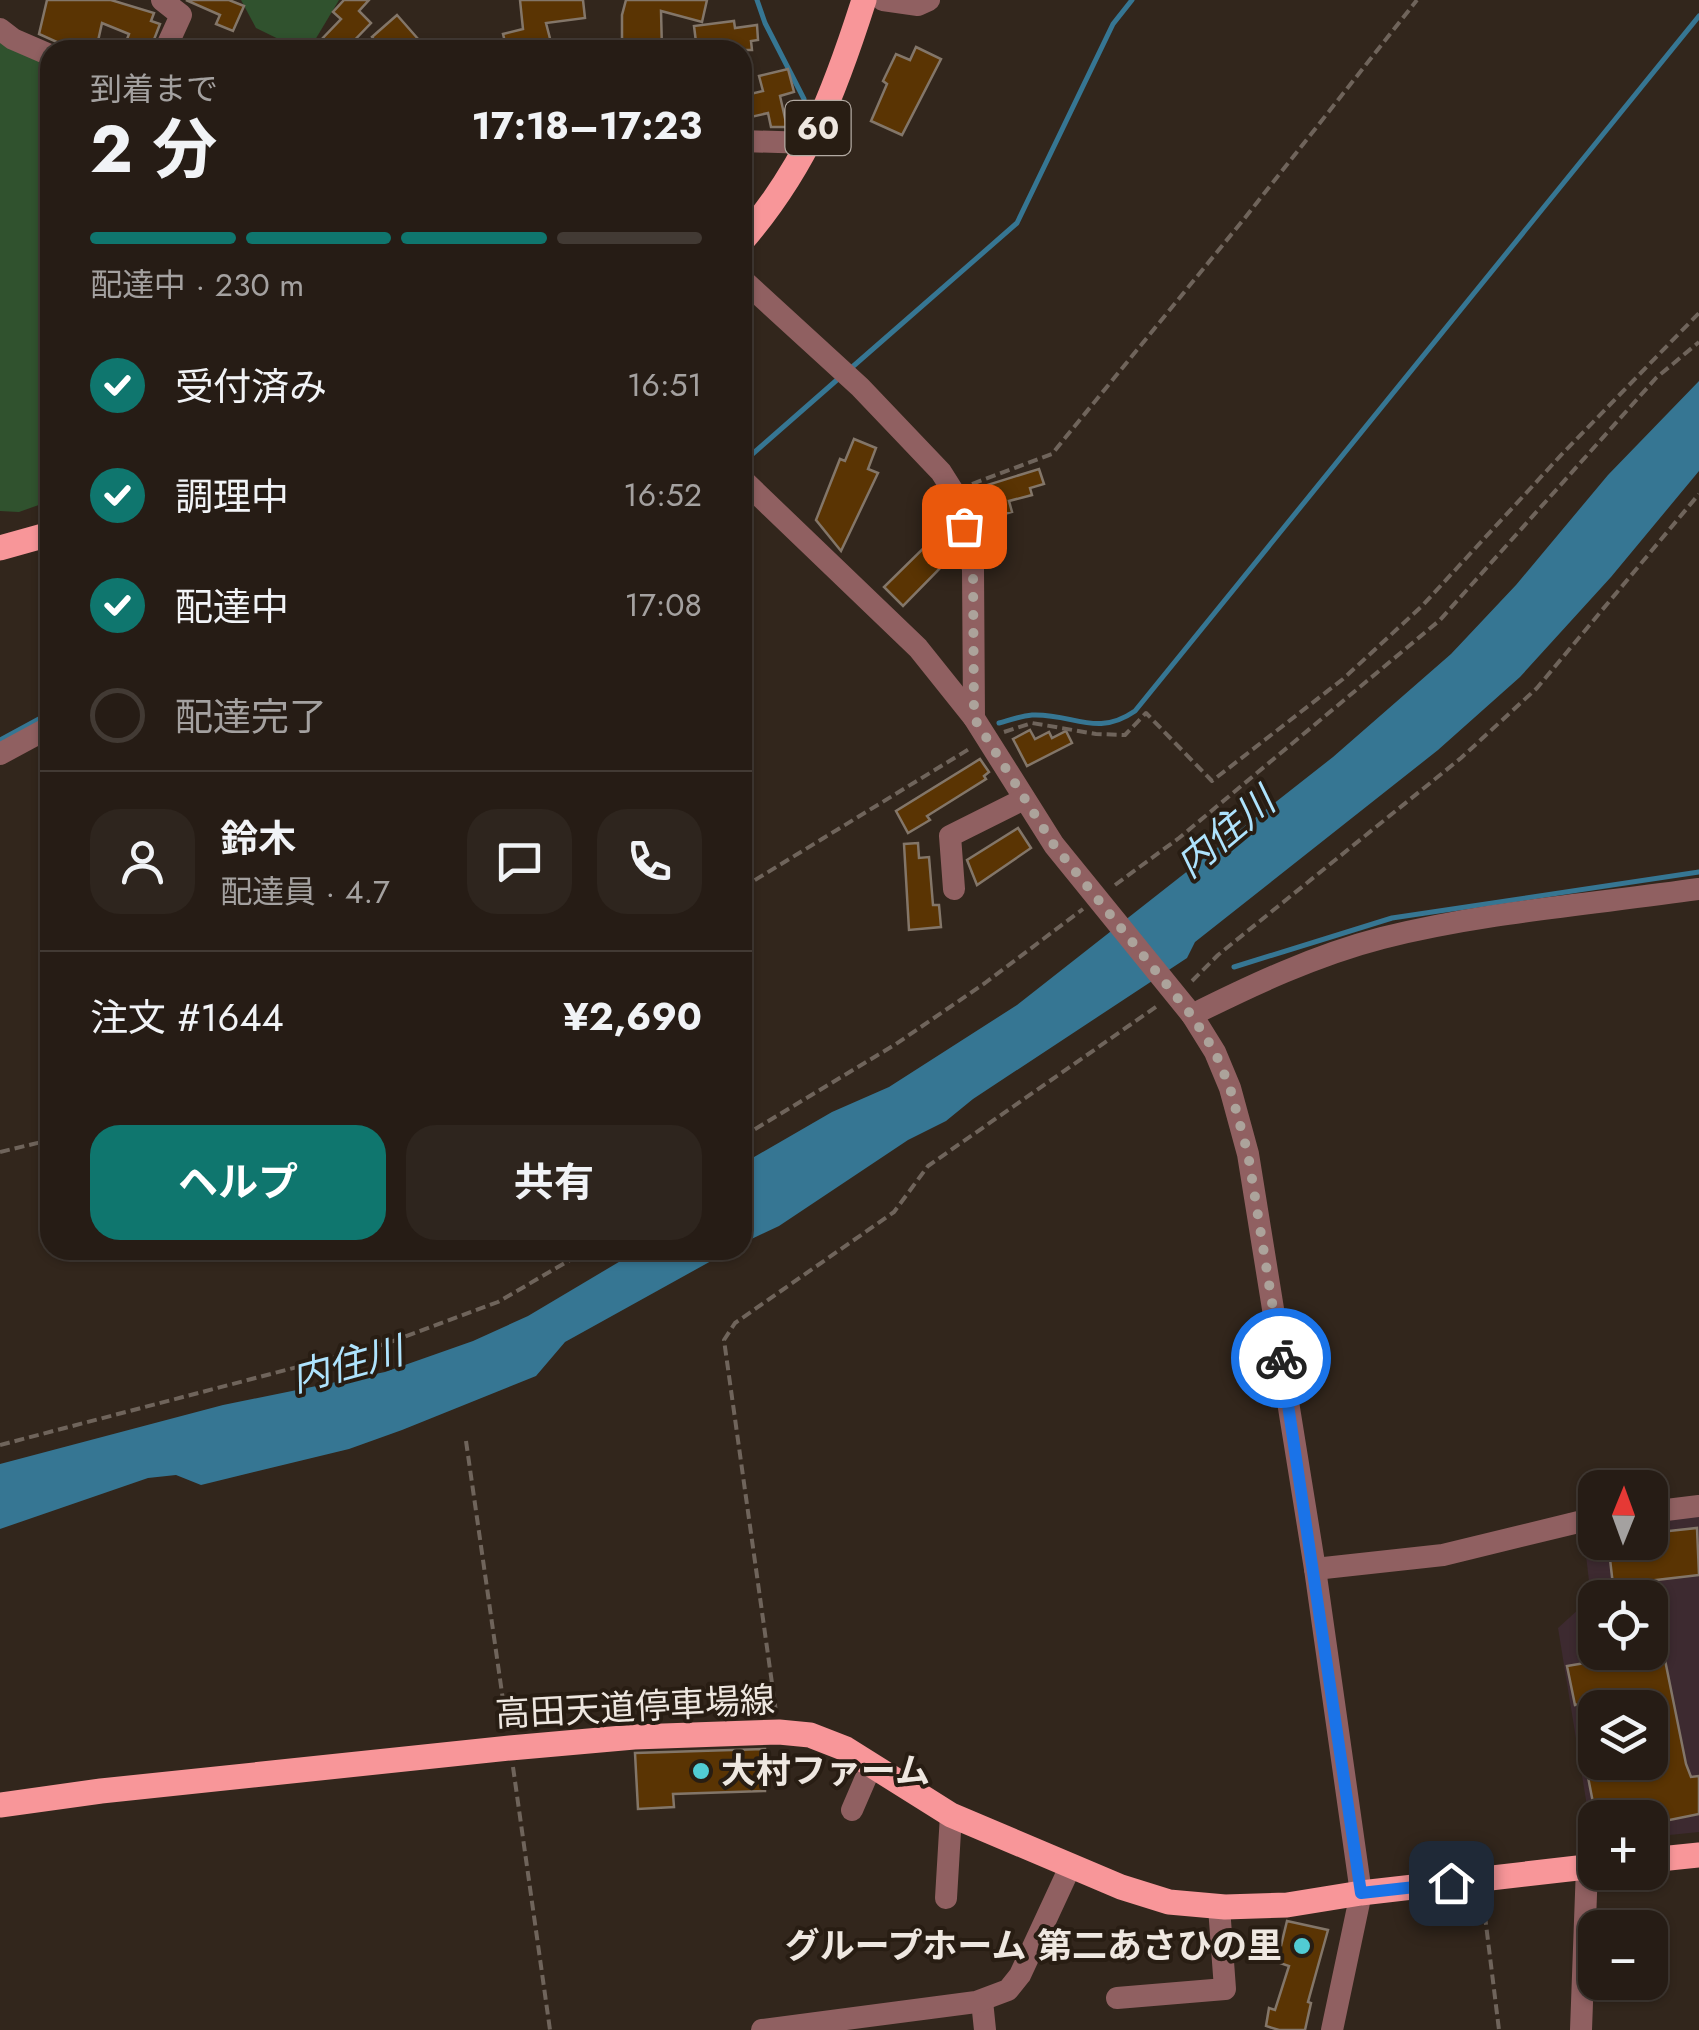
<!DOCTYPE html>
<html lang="ja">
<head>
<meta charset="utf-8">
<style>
	:root { --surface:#261c15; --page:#2e251e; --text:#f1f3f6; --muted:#a4a1a0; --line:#423a34; --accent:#0f766e }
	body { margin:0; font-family:Jost,"Noto Sans JP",sans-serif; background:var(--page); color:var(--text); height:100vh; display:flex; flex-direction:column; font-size:38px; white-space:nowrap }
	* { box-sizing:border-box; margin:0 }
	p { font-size:32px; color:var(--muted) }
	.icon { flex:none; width:55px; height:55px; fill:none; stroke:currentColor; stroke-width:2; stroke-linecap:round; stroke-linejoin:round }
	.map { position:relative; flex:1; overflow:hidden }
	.sheet { position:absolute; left:40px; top:40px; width:712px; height:1220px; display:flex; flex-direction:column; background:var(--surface); border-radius:30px; box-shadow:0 2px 8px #0004,0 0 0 2px var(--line) }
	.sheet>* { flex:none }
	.needle { width:65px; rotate:1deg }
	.fabs { position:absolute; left:1578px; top:1470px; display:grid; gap:20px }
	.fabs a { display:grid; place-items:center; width:90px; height:90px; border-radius:20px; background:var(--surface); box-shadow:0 2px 8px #0004,0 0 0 2px var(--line); font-size:50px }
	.pin { position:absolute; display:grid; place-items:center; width:85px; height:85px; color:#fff; margin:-42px; border-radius:20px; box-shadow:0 5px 15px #0006 }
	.courier { position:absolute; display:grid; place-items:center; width:100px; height:100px; margin:-50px; border:8px solid #1a73e8; border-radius:50%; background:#fff; color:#222; box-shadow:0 2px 12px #0007 }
	.overview em { font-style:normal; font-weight:700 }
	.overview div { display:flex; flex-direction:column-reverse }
	.overview { display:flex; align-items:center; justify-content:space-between; height:170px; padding:0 50px }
	h1 { font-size:65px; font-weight:700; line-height:75px }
	.bar { display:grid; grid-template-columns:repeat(4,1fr); gap:15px 10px; align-content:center; height:120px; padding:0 50px }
	.bar i { height:12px; border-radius:8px; background:var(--line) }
	.bar .current { background:var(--accent) }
	.bar p { grid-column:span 4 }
	.line { display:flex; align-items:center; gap:25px; padding:0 50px; border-top:2px solid var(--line) }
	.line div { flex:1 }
	.round { display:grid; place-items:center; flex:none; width:105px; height:105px; border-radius:30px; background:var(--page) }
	ol { padding:0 50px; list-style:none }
	li { display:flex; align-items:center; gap:30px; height:110px }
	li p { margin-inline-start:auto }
	li .icon { padding:10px; border-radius:50%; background:var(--accent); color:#fff; stroke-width:4 }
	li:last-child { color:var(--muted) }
	li i { width:55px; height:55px; border:5px solid var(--line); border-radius:50% }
	.cta { display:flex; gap:20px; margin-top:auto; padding:20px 50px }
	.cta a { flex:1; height:115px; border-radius:30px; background:var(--accent); color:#fff; font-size:40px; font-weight:700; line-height:115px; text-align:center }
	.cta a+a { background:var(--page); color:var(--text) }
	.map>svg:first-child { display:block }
</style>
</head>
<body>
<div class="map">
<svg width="1699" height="2030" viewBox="0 0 1699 2030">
	<rect width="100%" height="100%" fill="#32261c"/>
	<path fill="#3d2a30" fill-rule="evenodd" d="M 1699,1516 L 1699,1832 L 1650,1837 L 1650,1818 L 1595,1818 L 1593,1843 L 1558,1628 L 1591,1598 L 1583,1530 L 1595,1528 L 1595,1542 L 1650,1542 L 1650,1522 ZM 1595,1598 L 1650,1598 L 1650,1652 L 1595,1652 ZM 1595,1708 L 1650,1708 L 1650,1762 L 1595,1762 Z"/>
	<g fill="#30522e">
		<polygon points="241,0 339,0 309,50 301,50 256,28"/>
		<polygon points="0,40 50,63 50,501 19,512 0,511"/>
	</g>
	<g fill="#367693">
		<polygon points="1699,381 1699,471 1611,577 1520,677 1438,750 1195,942 1187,958 973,1099 946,1121 908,1140 779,1226 743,1243 742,1164 832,1112 889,1087 1017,1005 1333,757 1451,654 1516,585 1608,475"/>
		<polygon points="639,1250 731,1250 565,1342 536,1376 402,1430 349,1449 201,1485 176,1475 148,1478 0,1529 0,1464 223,1405 385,1372 473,1341 528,1316"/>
	</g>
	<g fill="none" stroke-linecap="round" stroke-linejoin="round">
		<g stroke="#367693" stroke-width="5">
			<polyline points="757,0 765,23 804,99"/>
			<polyline points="850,369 1017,223 1113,24 1132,0"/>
			<polyline points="749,457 838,379"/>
			<path d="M 999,723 C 1010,720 1021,716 1032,715 C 1073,713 1096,738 1135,711 L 1699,16"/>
			<polyline points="0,740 50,713"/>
			<polyline points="1234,967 1392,918 1699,872"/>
		</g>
	</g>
	<g fill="#5a3403" stroke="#837669" stroke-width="2.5">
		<polygon points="47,0 111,0 154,13 151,21 160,24 150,50 126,42 129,34 102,23 96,50 64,50 57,42 39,34"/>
		<polygon points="186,0 229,0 244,6 233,31 216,24 220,15"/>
		<polygon points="344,0 369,0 359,11 371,23 345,50 329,50 320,41 341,19 333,12"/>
		<polygon points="520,0 583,0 585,18 546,23 553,50 507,50 503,34 523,29"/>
		<polygon points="626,0 707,0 702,22 661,11 662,50 622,50 622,15"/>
		<polygon points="397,15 419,40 407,50 383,50 372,37"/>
		<polygon points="734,21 735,28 757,25 758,40 751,41 752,50 697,50 694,26"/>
		<polygon points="916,47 941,59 902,135 871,121 887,84 883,81 896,54 910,60"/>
		<polygon points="788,69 794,92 780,96 787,127 771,127 768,113 742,119 742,96 763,91 759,76"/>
		<polygon points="854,439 876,448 868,469 878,473 841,551 816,520 840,459 845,461"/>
		<polygon points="1039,469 1044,484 1030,488 1032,495 1009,501 1012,512 976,522 968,491"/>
		<polygon points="946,526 954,554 903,606 884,587"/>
		<polygon points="1030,730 1035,739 1049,732 1052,738 1066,731 1072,743 1027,766 1013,739"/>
		<polygon points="980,759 989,772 984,776 986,779 927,816 930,820 908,833 896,811"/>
		<polygon points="1018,828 1031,848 977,885 967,860"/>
		<polygon points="918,843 919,858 929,857 933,905 939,905 941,927 909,930 904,844"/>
		<polygon points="1697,1528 1699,1575 1613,1585 1608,1542 1650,1542 1650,1533"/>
		<polygon points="1663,1650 1686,1764 1691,1777 1699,1776 1699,1814 1650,1824 1650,1818 1596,1818 1579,1731 1595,1728 1595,1762 1650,1762 1650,1708 1640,1708 1637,1693 1575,1705 1567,1666"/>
		<polygon points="765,1749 765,1791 673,1794 674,1807 638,1809 635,1753"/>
		<polygon points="1287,1921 1328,1930 1308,2002 1311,2003 1305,2030 1279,2030 1266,2026 1269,2008 1275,2010 1289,1966 1277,1962"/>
	</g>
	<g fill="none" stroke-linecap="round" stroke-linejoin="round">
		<g stroke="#6f645b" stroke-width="4" stroke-dasharray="10 5" stroke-linecap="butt">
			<polyline points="972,484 1052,454 1244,219 1417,0"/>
			<polyline points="1004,732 1032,723 1096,734 1125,735 1146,713 1212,781 1343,679 1422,606 1563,453 1699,313"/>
			<polyline points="1115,885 1179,838 1440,620 1656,378 1699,342"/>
			<polyline points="742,888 969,749"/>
			<polyline points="1192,981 1218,955 1461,758 1537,688 1699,494"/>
			<polyline points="742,1137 896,1044 985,983 1083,909"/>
			<polyline points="0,1152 50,1140"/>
			<polyline points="466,1441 507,1728"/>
			<polyline points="0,1445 385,1344 498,1302 587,1250"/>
			<polyline points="776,1712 724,1340 735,1323 894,1212 928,1166 1160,1004"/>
			<polyline points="513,1767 550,2030"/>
			<polyline points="1483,1900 1499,2030"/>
		</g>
		<g stroke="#906061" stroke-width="22">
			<polyline points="162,0 181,15 165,50"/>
			<polyline points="883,0 918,5 929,0"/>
			<polyline points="0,29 13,39 50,55"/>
			<polyline points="742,141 811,143"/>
			<polyline points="742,279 860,387 941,472 953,491 973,569 974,718"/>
			<polyline points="742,479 918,648 974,718 1054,845 1192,1015 1215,1052 1230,1088 1248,1154 1315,1569 1361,1893 1332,2030"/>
			<polyline points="0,754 50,727"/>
			<polyline points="954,889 950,836 1024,799"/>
			<path d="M 1192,1015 C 1252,985 1316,955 1382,938 C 1485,912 1594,904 1699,889"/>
			<polyline points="1650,1512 1699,1506"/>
			<polyline points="1315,1569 1443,1555 1595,1518"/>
			<polyline points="852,1810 871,1766"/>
			<polyline points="946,1898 951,1815"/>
			<polyline points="1117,1998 1225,1989 1219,1907"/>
			<polyline points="982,2001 985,2030"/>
			<polyline points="762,2030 976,2002 1008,1990 1020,1975 1071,1865"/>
			<polyline points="1581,2030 1587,1867"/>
		</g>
		<g stroke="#f89699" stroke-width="25">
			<path d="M 742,241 C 807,165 834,94 864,0"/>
			<polyline points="0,548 50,534"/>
			<polyline points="0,1805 101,1791 510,1748 634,1737 779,1732 810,1735 846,1749 951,1815 1121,1887 1169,1902 1225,1907 1287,1905 1361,1893 1595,1866"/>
			<polyline points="1650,1860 1699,1855"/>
		</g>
	</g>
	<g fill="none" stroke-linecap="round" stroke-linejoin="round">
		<polyline stroke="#aca39b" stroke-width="10" stroke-dasharray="0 18" points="964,526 973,569 974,718 1054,845 1192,1016 1215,1052 1230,1088 1248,1154 1281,1358"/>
		<polyline stroke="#1a73e8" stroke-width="12" points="1281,1358 1361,1893 1451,1883"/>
	</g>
	<g fill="#51ccd4" stroke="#281d13" stroke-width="4">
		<circle cx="701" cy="1771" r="10"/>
		<circle cx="1302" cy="1946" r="10"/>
	</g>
	<g text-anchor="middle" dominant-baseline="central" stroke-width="8" stroke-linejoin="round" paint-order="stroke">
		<rect fill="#281d13" stroke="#b3aaa2" stroke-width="2.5" x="785.5" y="101" width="65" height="54" rx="8"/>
		<g font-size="32" font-weight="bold" fill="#eee7e0">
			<text x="818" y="128">60</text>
		</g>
		<g font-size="35" fill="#eee7e0" stroke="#281d13">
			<text transform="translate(635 1707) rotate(-3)">高田天道停車場線</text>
		</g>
		<g font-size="35" font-weight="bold" fill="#eee7e0" stroke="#281d13" text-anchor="start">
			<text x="721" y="1771">大村ファーム</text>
			<text x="1282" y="1946" text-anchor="end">グループホーム 第二あさひの里</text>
		</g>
		<g font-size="38" font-style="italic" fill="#aee3fd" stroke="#281d13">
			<text transform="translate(1225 832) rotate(-40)">内住川</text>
			<text transform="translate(347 1364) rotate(-15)">内住川</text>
		</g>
	</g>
</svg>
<div class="fabs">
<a><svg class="needle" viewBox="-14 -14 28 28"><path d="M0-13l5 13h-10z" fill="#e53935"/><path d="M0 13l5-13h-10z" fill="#a4a1a0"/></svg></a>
<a><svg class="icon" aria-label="locate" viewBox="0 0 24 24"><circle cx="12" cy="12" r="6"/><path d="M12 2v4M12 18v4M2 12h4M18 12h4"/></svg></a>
<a><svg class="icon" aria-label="layers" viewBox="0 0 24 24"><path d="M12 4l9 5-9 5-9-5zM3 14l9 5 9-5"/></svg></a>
<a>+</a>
<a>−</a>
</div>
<div class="pin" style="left:964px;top:526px;background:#ea580c"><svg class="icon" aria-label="bag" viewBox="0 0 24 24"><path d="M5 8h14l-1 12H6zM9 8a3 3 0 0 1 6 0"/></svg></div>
<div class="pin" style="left:1451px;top:1883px;background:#1f2937"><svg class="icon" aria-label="home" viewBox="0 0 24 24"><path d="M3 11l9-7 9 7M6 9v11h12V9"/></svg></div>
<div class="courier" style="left:1281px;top:1358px"><svg class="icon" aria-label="bike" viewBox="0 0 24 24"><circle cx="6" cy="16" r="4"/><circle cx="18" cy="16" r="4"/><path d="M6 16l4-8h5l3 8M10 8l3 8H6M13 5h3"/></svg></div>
<section class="sheet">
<div class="overview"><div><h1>2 分</h1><p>到着まで</p></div><em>17:18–17:23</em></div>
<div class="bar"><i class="current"></i><i class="current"></i><i class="current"></i><i></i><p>配達中 · 230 m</p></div>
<ol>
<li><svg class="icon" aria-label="check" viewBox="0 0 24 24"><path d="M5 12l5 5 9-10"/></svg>受付済み<p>16:51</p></li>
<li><svg class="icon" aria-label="check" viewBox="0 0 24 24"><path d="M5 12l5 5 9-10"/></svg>調理中<p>16:52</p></li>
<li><svg class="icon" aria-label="check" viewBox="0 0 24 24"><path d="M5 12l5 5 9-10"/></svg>配達中<p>17:08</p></li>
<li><i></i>配達完了</li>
</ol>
<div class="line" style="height:180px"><a class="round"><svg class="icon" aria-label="person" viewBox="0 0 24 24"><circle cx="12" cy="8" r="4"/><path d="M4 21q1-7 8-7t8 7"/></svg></a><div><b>鈴木</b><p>配達員 · 4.7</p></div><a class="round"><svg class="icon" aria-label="chat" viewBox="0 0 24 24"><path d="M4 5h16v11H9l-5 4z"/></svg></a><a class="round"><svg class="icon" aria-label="phone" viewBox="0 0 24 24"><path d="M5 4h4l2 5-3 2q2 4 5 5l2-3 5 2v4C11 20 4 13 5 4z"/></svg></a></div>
<div class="line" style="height:130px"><div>注文 #1644</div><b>¥2,690</b></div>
<div class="cta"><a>ヘルプ</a><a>共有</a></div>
</section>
</div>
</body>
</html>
